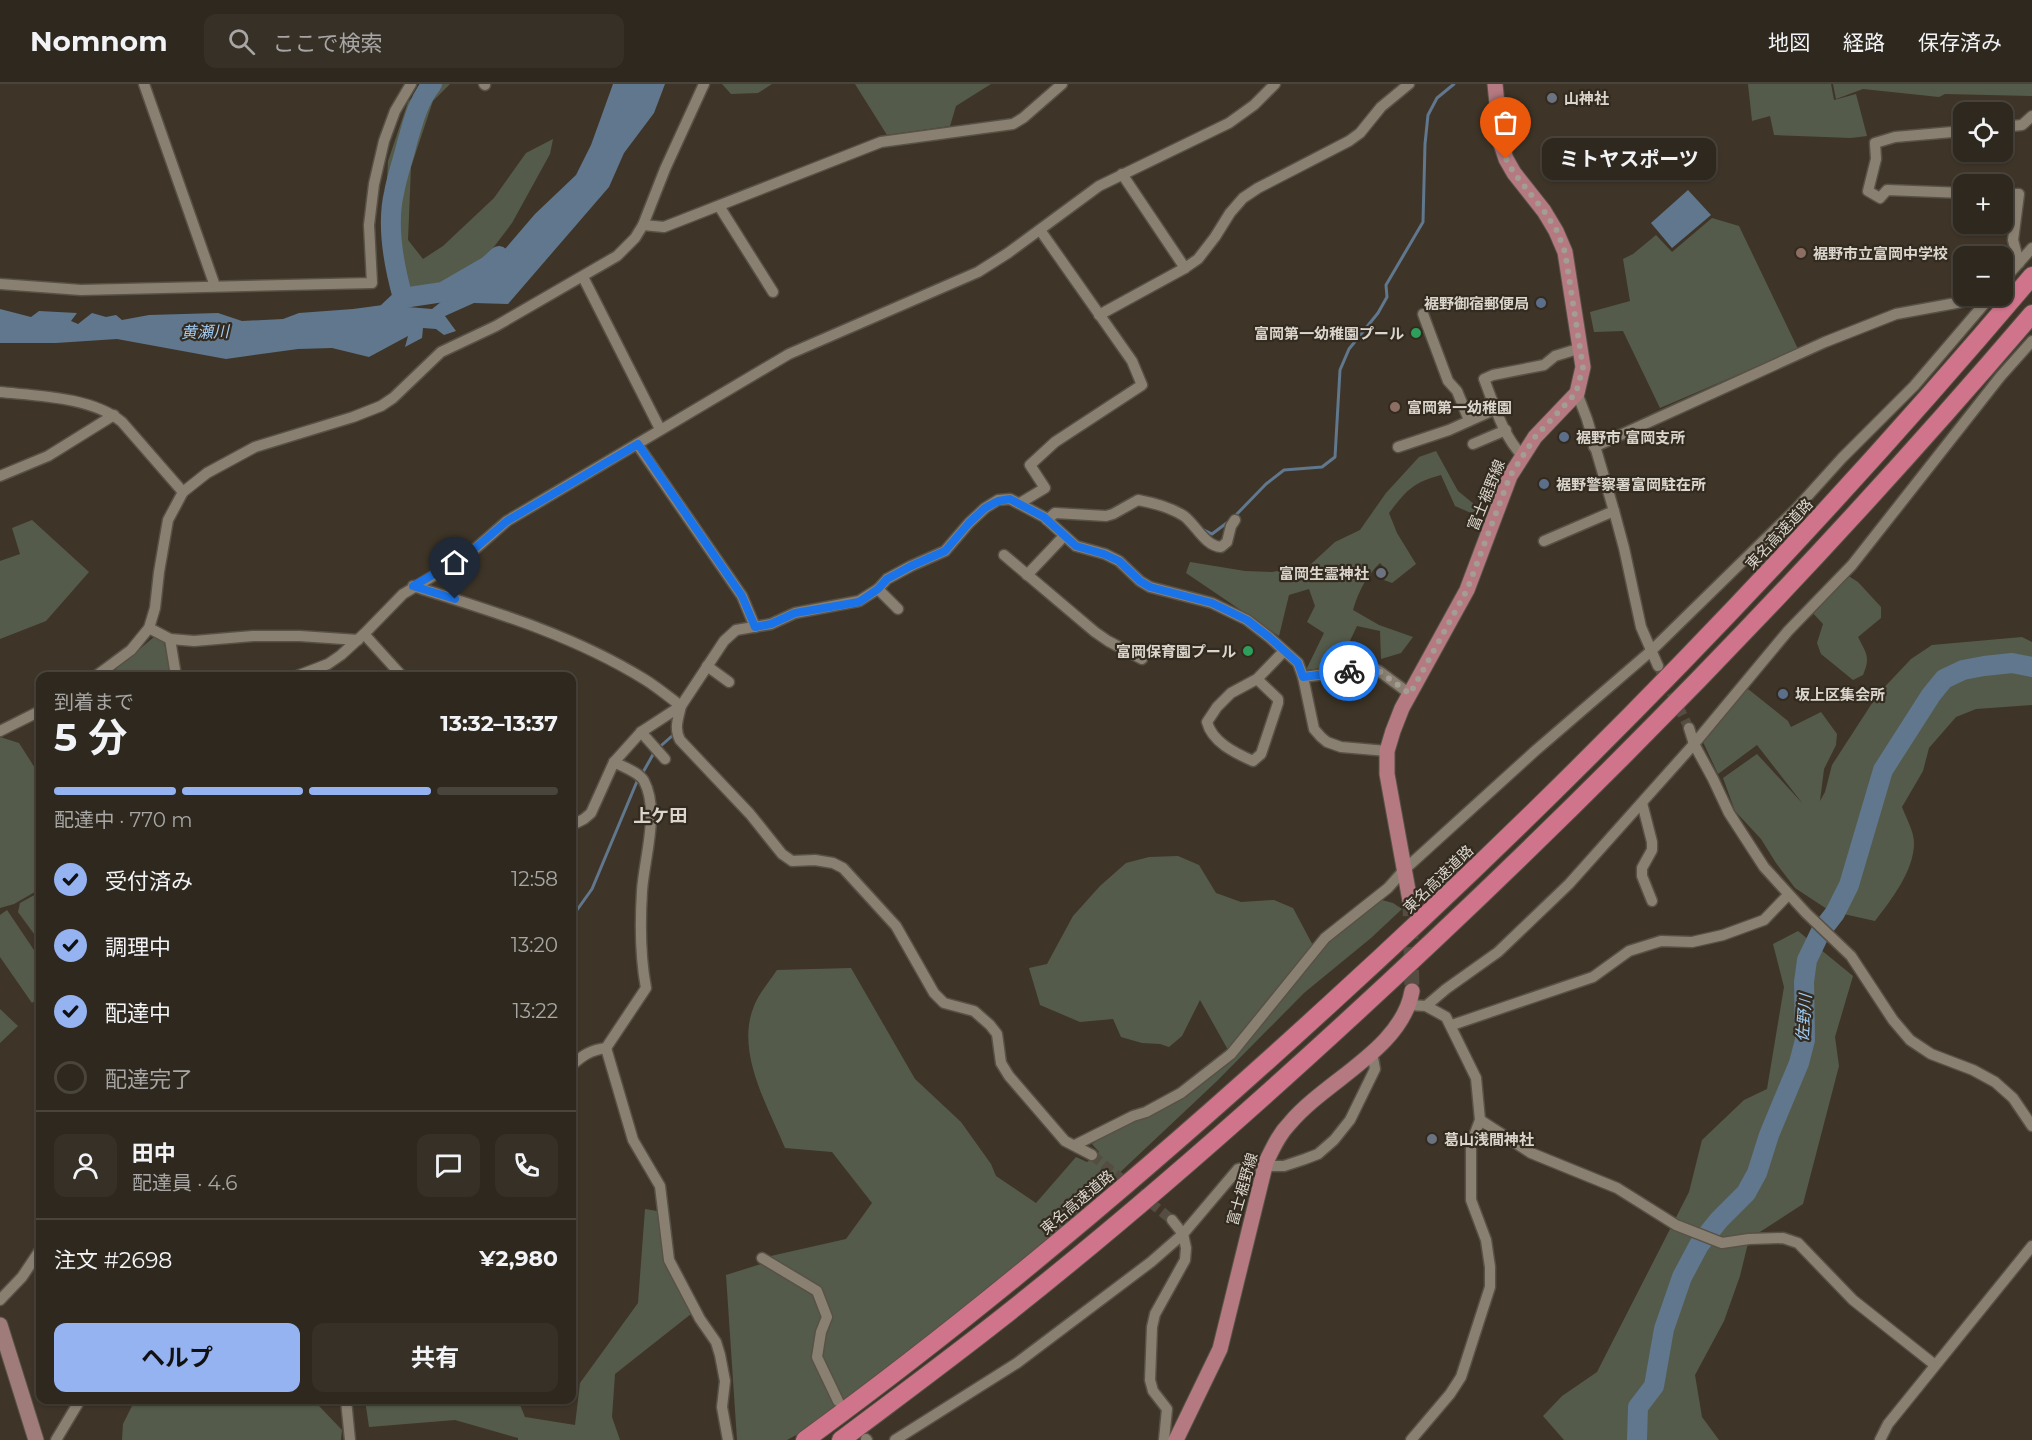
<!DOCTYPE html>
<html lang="ja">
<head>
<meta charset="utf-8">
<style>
	:root { --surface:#2e281e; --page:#363027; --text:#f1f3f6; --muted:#a7a6a4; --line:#49443c; --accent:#95b2f1 }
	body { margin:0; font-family:Montserrat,"Noto Sans JP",sans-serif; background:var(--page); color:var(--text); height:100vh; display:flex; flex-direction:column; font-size:22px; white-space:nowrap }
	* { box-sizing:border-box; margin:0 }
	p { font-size:20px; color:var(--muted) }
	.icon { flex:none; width:33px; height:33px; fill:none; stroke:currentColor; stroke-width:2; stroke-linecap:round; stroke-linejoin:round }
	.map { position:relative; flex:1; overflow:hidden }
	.panel { position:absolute; left:36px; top:588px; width:540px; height:732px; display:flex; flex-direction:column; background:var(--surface); border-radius:12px; box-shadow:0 2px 4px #0004,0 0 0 2px var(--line) }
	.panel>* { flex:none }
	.controls { position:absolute; left:1953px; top:18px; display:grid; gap:12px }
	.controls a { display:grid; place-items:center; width:60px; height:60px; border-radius:12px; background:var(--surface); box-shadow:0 2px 4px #0004,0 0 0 2px var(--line); font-size:30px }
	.pin { position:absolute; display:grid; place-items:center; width:51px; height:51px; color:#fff; margin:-62px -26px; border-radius:50% 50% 50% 0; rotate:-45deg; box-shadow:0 0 6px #0007 }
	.pin .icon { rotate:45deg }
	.courier { position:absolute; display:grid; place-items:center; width:60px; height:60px; margin:-30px; border:4px solid #1a73e8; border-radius:50%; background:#fff; color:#222; box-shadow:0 2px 8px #0007 }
	.bubble { position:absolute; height:42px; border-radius:12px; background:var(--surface); box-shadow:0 2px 4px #0004,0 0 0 2px var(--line); font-size:20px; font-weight:700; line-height:42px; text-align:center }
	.head em { font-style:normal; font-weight:700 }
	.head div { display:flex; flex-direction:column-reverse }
	.head { display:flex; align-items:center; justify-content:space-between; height:102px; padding:0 18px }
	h1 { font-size:39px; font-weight:700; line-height:45px }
	.bar { display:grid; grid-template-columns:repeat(4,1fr); gap:9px 6px; align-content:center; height:72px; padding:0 18px }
	.bar i { height:8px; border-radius:4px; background:var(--line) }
	.bar .active { background:var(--accent) }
	.bar p { grid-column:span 4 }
	.line { display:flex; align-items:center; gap:15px; padding:0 18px; border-top:2px solid var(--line) }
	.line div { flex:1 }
	.round { display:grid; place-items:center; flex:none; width:63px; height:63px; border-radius:12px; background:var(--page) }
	ol { padding:0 18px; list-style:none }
	li { display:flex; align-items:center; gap:18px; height:66px }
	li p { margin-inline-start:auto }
	li .icon { padding:6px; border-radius:50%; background:var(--accent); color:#111; stroke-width:4 }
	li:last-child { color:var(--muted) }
	li i { width:33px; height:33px; border:3px solid var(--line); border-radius:50% }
	.primary-button { display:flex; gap:12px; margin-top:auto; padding:12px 18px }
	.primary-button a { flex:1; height:69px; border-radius:12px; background:var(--accent); color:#111; font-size:24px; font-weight:700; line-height:69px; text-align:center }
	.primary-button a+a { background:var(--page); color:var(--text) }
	header { display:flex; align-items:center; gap:36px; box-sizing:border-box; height:84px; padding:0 30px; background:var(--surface); border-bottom:2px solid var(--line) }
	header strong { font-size:28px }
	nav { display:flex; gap:33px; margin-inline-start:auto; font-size:21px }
	.search { width:420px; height:54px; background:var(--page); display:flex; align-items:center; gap:15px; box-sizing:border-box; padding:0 21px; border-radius:12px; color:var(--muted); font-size:22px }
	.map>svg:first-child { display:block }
</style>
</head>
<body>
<header>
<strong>Nomnom</strong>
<div class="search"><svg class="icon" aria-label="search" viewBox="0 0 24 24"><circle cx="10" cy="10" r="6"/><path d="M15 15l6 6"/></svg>ここで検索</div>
<nav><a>地図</a><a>経路</a><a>保存済み</a></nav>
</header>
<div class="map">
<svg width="2032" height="1356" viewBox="0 0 2032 1356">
	<rect width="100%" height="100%" fill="#3e3528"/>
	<g fill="#555b4a">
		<polygon points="425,0 450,0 433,17 411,83 408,156 423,175 443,162 494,114 526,69 553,55 550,70 512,139 490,168 458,194 432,201 408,205 397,197 390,177 386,115 388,77 408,18"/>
		<polygon points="722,0 772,0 758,9 731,10"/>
		<polygon points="855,0 991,0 956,22 950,42 887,51"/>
		<polygon points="1748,0 1831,0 1834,16 1856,10 1867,52 1851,54 1774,51 1770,32 1752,37"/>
		<polygon points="1833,0 2032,0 2032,12 1945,10 1939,13 1863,5 1836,15"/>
		<polygon points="1712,134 1739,142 1798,265 1660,324 1623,247 1594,248 1590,228 1630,217 1623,175 1633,170 1656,151 1672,168"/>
		<path d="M 1436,367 L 1458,407 L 1480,425 L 1471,429 L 1455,422 L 1441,391 C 1412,399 1407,406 1389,429 L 1397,449 L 1416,480 L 1392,499 L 1384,496 L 1389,489 L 1380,479 C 1367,491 1358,508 1353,526 L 1379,541 L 1413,553 L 1401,569 L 1381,575 L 1380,547 L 1357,542 L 1338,582 L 1306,586 L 1324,549 L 1307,538 L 1315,522 L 1309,505 L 1289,511 L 1279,552 L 1186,489 L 1190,478 L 1245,487 L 1272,488 L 1310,481 L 1335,458 L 1360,446 L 1386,409 L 1419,373 Z"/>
		<polygon points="32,436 89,488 46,537 0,555 0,477 20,470 12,444"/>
		<path d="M 1847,491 L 1858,498 L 1881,523 L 1881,534 L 1858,553 C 1866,569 1871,573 1863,591 L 1853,596 L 1821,570 L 1817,559 L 1823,540 L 1810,526 Z"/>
		<polygon points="154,553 163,556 173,592 118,592 116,585"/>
		<path d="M 2022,553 L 2032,558 L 2032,621 L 1976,625 L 1956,633 L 1929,664 L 1923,687 L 1902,723 C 1906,734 1914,747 1914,759 C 1914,787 1891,816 1875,837 L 1830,827 L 1795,804 L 1776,779 L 1761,755 L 1735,727 L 1723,694 L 1757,670 L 1803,720 L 1757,661 L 1718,690 L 1703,658 L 1743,601 L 1788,637 L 1791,643 L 1821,628 L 1837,650 L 1836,661 L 1824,685 L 1820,717 L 1825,708 L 1832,681 L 1878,610 L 1911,575 L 1932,561 Z"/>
		<polygon points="0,653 19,659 40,692 40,805 14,820 0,824"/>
		<path d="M 1178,772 L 1199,781 L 1216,809 L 1241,818 L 1274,816 L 1293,824 L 1317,869 L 1330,855 L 1378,815 L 1393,819 L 1402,825 L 1371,854 L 1304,909 L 1217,997 L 1029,1174 L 835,1330 L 787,1356 L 737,1356 L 726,1191 L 761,1180 L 762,1174 L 846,1155 L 872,1119 L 832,1068 L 785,1064 C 768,1022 735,968 754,922 C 759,909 770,897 777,886 L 851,884 L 915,995 L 961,1038 L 991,1080 L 996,1092 L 1036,1119 L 1076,1073 L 1087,1078 L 1099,1068 L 1092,1060 L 1115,1045 L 1147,1032 L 1232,973 L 1200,916 L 1182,952 L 1169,963 L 1160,960 L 1142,959 L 1121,953 L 1113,935 L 1080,938 L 1040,921 L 1029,884 L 1047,880 L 1073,832 L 1100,802 L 1126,779 L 1149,773 Z"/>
		<polygon points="40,808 40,858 18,828 20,819"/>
		<polygon points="7,826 40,875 40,912 32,919 0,873 0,831"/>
		<polygon points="1798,847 1853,892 1835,953 1839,982 1803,1120 1749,1155 1740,1192 1724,1237 1695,1291 1702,1333 1719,1356 1564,1356 1543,1332 1562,1312 1597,1288 1689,1108 1702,1056 1744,1016 1767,1005 1784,903 1773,860"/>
		<polygon points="0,925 18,942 0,959"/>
		<polygon points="645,1125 657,1127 668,1182 691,1230 615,1290 612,1333 620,1356 518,1356 518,1354 455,1336 369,1343 365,1316 518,1316 525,1333 575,1341 580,1299 638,1219"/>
		<polygon points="135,1316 307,1316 319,1322 342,1346 341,1356 122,1356 123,1340"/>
	</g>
	<g fill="#61778d">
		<polygon points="613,0 665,0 654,29 624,69 609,103 508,220 474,219 445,232 456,247 444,251 436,245 423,244 422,254 405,263 408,252 369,273 332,264 298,265 226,275 117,255 56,259 0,259 0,225 31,233 39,227 77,229 71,237 78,240 92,229 106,233 116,231 122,236 149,231 218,229 242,237 283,235 299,229 353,225 383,221 432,225 499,172 535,130 576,91 591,61"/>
		<polygon points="1688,106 1711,131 1672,164 1651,139"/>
	</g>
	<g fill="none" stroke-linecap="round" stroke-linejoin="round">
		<g stroke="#61778d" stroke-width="3">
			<polyline points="1235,432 1266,400 1284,386 1322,383 1335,373 1340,286 1349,265 1378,229 1387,213 1386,201 1423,138 1425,60 1428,31 1437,14 1454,0"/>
			<polyline points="1204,446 1212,450 1228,438"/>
			<polyline points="642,690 655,667 672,652"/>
			<polyline points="572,833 592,805 638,695"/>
		</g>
		<g stroke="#61778d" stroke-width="20">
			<path d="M 403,214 C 394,182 386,143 394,109 C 397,92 403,76 407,59 C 413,38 418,17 432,0"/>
			<polyline points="373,233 385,231 403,214 443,208 488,182 499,172"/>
			<polyline points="1637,1356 1638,1323 1654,1302 1664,1245 1682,1193 1699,1161 1719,1136 1746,1109 1757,1089 1769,1051 1799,979 1805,956 1804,898 1807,876 1821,847 1835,829 1849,801 1883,686 1931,611 1944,595 1963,586 1984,582 2012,579 2032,583"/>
		</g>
		<g stroke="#554d41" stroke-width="10" stroke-dasharray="10 5" stroke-linecap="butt">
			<polyline points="1658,582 1689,644"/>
			<polyline points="1092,1071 1172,1136"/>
		</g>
		<polyline stroke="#554d41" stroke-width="15" stroke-dasharray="15 8" stroke-linecap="butt" points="1410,817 1412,907"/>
		<g stroke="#585146" stroke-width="13">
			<g id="street">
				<polyline points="144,0 215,202"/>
				<polyline points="484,0 485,1"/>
				<polyline points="2002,43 2022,41 2032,32"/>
				<polyline points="1964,47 1895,53 1875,59 1876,75 1868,107 1880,114 1887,106 1964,109"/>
				<polyline points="1122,90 1185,184"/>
				<polyline points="2002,110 2019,110 2013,156 2019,179"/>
				<polyline points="719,122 773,208"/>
				<polyline points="643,141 664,143 881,58 1013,40 1023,34 1062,0"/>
				<polyline points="583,193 660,345"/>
				<polyline points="2002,198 2032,164"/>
				<polyline points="0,200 81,206 372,199 369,141 374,100 384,57 395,27 411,0"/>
				<polyline points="1423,230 1448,297 1457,307 1469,336"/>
				<polyline points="1099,231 1185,184 1198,175 1215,153 1230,129 1243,114 1258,104 1349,57 1360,49 1381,23 1409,0"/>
				<path d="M 0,308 C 38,312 92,313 122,338 L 183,408"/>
				<polyline points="1577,309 1587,335 1614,427 1624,464 1641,543 1658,582"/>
				<polyline points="637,360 742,512 755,543"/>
				<polyline points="1473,360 1506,346"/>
				<polyline points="1398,363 1449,346 1496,325"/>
				<polyline points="1594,363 1825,258 1896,230 1989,213"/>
				<path d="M 1522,371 C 1504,354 1493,318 1484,295 L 1493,291 L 1544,281 L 1555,272 L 1581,264"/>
				<polyline points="0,392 48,372 114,331"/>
				<polyline points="1020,419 1045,404 1030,381 1055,358 1142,301 1132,277 1040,146"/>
				<path d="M 1047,436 L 1055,429 L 1106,432 L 1113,430 L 1138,416 C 1154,419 1170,423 1184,432 C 1196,441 1205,462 1221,463 L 1227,458 L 1231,442 L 1235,436"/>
				<polyline points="1544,457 1614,427"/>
				<polyline points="1004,471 1095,548 1108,557 1142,575"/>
				<polyline points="1027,491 1064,452"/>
				<path d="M 413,502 C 492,527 573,551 644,595 C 657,603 669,613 681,622 C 678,635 674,644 680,656 L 750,730 L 782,770 L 792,777 L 815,776 L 833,779 L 843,784 L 896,842 L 934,909 L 944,919 L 974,927 L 990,941 L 997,950 L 1001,979 L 1009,992 L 1065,1057 L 1092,1071"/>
				<polyline points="878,505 898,525"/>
				<polyline points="149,544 170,555 194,557 253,552 300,552 358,556"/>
				<polyline points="364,550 402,592"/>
				<polyline points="170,555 176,592"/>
				<polyline points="707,582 729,598"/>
				<polyline points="96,592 131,566 149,544 155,524 159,488 168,436 183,408 207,389 255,363 353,333 381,322 393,314 441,268 496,242 617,172 635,154 643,141 665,85 704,0"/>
				<polyline points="297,592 328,580 341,571 364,550 403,510 467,472 507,437 789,270 978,188 1008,169 1099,102 1229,39 1254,21 1275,0"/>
				<polyline points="1303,593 1372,584 1379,587 1410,610"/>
				<path d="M 1257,595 L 1278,615 L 1278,619 L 1261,670 L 1253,677 C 1235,669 1212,658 1207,638 L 1217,623 L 1231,609 L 1257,595 L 1284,567"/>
				<polyline points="1689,644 1694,660 1713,695 1729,729 1764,783 1806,829 1851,872 1893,936 1910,956 1931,970 1973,986 1995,998 2013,1014 2032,1042"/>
				<polyline points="0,647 40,627"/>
				<polyline points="641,648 665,675"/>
				<polyline points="1642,719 1652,758 1652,766 1642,784 1642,792 1652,817"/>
				<polyline points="572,741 584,735 591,729 614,678 641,648 681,622 724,557 736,546 771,540 795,529 859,517 878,505 887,495 911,482 945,467 969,439 985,424 998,416 1010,415 1044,433 1076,462 1105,470 1119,477 1140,497 1150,503 1212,519 1247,536 1269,553 1298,579 1303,593 1314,645 1321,653 1327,658 1341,663 1387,667"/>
				<polyline points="1410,921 1426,922 1446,933 1476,994 1480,1036 1471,1060 1471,1116 1486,1156 1490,1183 1490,1203 1461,1293 1450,1310 1411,1356"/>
				<polyline points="1426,922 1446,905 1498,868 1569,800 1694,660 1788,547 1852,481 2000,293 2032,257"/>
				<polyline points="1452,941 1593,893 1629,867 1661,857 1692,858 1723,851 1764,836 1788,811"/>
				<polyline points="606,964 633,1056 660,1102 669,1176 700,1235 716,1258 720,1271 725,1297 722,1323 728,1356"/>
				<path d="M 572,981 C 583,971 591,966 606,964 L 646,904 C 640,872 640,839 642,807 C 644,775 660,727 644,697 C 639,688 623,683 614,678"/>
				<polyline points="1480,1036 1531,1069 1617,1104 1676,1141 1722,1159 1749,1155 1783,1154 1798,1159 1853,1216 1935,1281"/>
				<polyline points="1075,1061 1133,1032 1146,1028 1181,1009 1231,970 1325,854 1388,804 1404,786 1535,667 1651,567 1795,426 1842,374 1914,302 1991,212"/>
				<polyline points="1265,1082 1284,1082 1305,1075 1318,1070 1334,1056 1350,1036 1375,985 1372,968"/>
				<polyline points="762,1174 817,1207 827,1233 821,1248 817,1273 838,1317"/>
				<polyline points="0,1216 22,1193 40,1166"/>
				<polyline points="346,1316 350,1356"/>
				<polyline points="866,1355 867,1356"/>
				<polyline points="56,1356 80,1316"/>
				<polyline points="895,1356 1017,1279 1151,1178 1183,1150 1238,1085 1266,1078"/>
				<polyline points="1164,1356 1167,1325 1153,1307 1150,1296 1152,1243 1155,1230 1185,1176 1186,1164 1183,1150 1172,1136"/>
				<polyline points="1880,1356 1888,1340 2032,1162"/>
			</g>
		</g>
		<g stroke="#585146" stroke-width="17">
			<polyline id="secondary" points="0,1241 36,1356"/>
		</g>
		<g stroke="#585146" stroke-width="17">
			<g id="primary">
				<polyline points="1410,817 1387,690 1387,667 1393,647 1402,624 1467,506 1510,392 1535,353 1577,309 1583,283 1565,168 1556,147 1544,127 1514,89 1506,75 1501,60 1495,0"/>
				<path d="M 1176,1356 L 1220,1265 L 1266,1078 C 1273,1064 1279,1050 1290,1039 C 1326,996 1402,965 1412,907"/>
			</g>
		</g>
		<g stroke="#585146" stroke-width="20">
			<g id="highway">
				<path d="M 805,1356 C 989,1222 1162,1074 1329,921 C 1579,693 1814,450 2032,192"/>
				<path d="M 841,1356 C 894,1316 947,1277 999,1236 C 1150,1117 1294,988 1434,856 C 1644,658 1844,450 2032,230"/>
			</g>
		</g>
		<use href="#street" stroke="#8a8071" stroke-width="10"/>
		<use href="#secondary" stroke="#9f7c79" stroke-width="15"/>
		<use href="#primary" stroke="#b47981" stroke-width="15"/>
		<use href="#highway" stroke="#d0748c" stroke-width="18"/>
	</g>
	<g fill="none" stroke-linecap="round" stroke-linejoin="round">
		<polyline stroke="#a39d93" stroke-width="6" stroke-dasharray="0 10.8" points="1349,587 1372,584 1379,587 1410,610 1467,506 1510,392 1535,353 1576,309 1583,283 1565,168 1557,147 1544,127 1514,89 1506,75"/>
		<polyline stroke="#1a73e8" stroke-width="8" points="455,515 413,502 466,472 507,437 638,360 742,512 755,543 771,540 795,529 859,518 878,505 887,495 911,482 945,467 969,439 985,424 998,417 1010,415 1044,433 1076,462 1104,470 1119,477 1140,497 1150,503 1212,519 1247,536 1269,553 1298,579 1303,593 1349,587"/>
	</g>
	<g fill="#6b7280" stroke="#332b1f" stroke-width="2">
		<circle cx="1552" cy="14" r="6"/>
		<circle cx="1381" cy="489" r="6"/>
		<circle cx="1432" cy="1055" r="6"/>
	</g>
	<g fill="#8d6e63" stroke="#332b1f" stroke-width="2">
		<circle cx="1801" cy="169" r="6"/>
		<circle cx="1395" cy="323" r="6"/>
	</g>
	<g fill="#5c6f8a" stroke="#332b1f" stroke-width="2">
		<circle cx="1541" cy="219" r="6"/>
		<circle cx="1564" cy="353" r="6"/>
		<circle cx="1544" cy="400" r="6"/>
		<circle cx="1783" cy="610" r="6"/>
	</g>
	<g fill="#2e9e5b" stroke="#332b1f" stroke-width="2">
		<circle cx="1416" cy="249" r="6"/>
		<circle cx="1248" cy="567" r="6"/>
	</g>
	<g text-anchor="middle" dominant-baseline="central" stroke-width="4.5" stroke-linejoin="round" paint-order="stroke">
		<g font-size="15" font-weight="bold" fill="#dad5cd" stroke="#332b1f" text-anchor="start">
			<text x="1564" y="14">山神社</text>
			<text x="1813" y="169">裾野市立富岡中学校</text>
			<text x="1529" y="219" text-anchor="end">裾野御宿郵便局</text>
			<text x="1404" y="249" text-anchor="end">富岡第一幼稚園プール</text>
			<text x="1407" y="323">富岡第一幼稚園</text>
			<text x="1576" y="353">裾野市 富岡支所</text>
			<text x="1556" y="400">裾野警察署富岡駐在所</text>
			<text x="1369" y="489" text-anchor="end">富岡生霊神社</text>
			<text x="1236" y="567" text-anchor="end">富岡保育園プール</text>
			<text x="1795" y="610">坂上区集会所</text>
			<text x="1444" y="1055">葛山浅間神社</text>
		</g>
		<g font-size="15" fill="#dad5cd" stroke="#332b1f">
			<text transform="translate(1486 411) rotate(-68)">富士裾野線</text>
			<text transform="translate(1779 450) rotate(-47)">東名高速道路</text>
			<text transform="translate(1438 795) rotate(-44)">東名高速道路</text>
			<text transform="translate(1242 1105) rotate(-74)">富士裾野線</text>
			<text transform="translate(1077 1118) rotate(-40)">東名高速道路</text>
		</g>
		<g font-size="16" font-style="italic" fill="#a0cbf4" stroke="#332b1f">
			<text transform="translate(205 248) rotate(-1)">黄瀬川</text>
			<text transform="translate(1804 934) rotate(-86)">佐野川</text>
		</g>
		<g font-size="18" font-weight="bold" fill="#dad5cd" stroke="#332b1f">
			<text x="660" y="732">上ケ田</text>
		</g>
	</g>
</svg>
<div class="controls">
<a><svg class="icon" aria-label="locate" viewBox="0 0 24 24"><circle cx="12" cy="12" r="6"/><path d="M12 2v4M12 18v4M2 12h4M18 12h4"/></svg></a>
<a>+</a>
<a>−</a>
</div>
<div class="pin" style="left:1506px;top:75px;background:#ea580c"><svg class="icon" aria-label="bag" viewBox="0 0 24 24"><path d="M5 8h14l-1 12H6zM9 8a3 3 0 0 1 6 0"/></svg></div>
<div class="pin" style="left:455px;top:515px;background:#1f2937"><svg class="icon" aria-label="home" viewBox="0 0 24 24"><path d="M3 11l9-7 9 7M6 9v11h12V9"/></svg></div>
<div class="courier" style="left:1349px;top:587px"><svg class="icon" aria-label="bike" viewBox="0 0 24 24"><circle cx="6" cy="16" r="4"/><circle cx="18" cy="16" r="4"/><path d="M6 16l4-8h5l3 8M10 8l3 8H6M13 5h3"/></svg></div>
<div class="bubble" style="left:1542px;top:54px;width:174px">ミトヤスポーツ</div>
<section class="panel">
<div class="head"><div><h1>5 分</h1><p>到着まで</p></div><em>13:32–13:37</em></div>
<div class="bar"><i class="active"></i><i class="active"></i><i class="active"></i><i></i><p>配達中 · 770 m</p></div>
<ol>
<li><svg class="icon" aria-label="check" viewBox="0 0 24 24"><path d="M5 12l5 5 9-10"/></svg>受付済み<p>12:58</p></li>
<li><svg class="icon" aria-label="check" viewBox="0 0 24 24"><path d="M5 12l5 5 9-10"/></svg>調理中<p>13:20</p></li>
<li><svg class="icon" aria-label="check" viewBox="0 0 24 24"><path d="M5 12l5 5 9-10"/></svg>配達中<p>13:22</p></li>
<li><i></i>配達完了</li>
</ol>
<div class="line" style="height:108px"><a class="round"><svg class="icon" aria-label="person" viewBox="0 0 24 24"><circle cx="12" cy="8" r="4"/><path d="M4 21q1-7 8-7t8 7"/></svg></a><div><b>田中</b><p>配達員 · 4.6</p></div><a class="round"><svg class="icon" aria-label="chat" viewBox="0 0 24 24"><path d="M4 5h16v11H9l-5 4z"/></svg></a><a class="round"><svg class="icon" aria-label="phone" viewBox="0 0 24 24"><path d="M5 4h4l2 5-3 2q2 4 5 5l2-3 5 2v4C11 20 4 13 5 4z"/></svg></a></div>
<div class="line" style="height:78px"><div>注文 #2698</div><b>¥2,980</b></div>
<div class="primary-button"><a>ヘルプ</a><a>共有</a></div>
</section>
</div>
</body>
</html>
